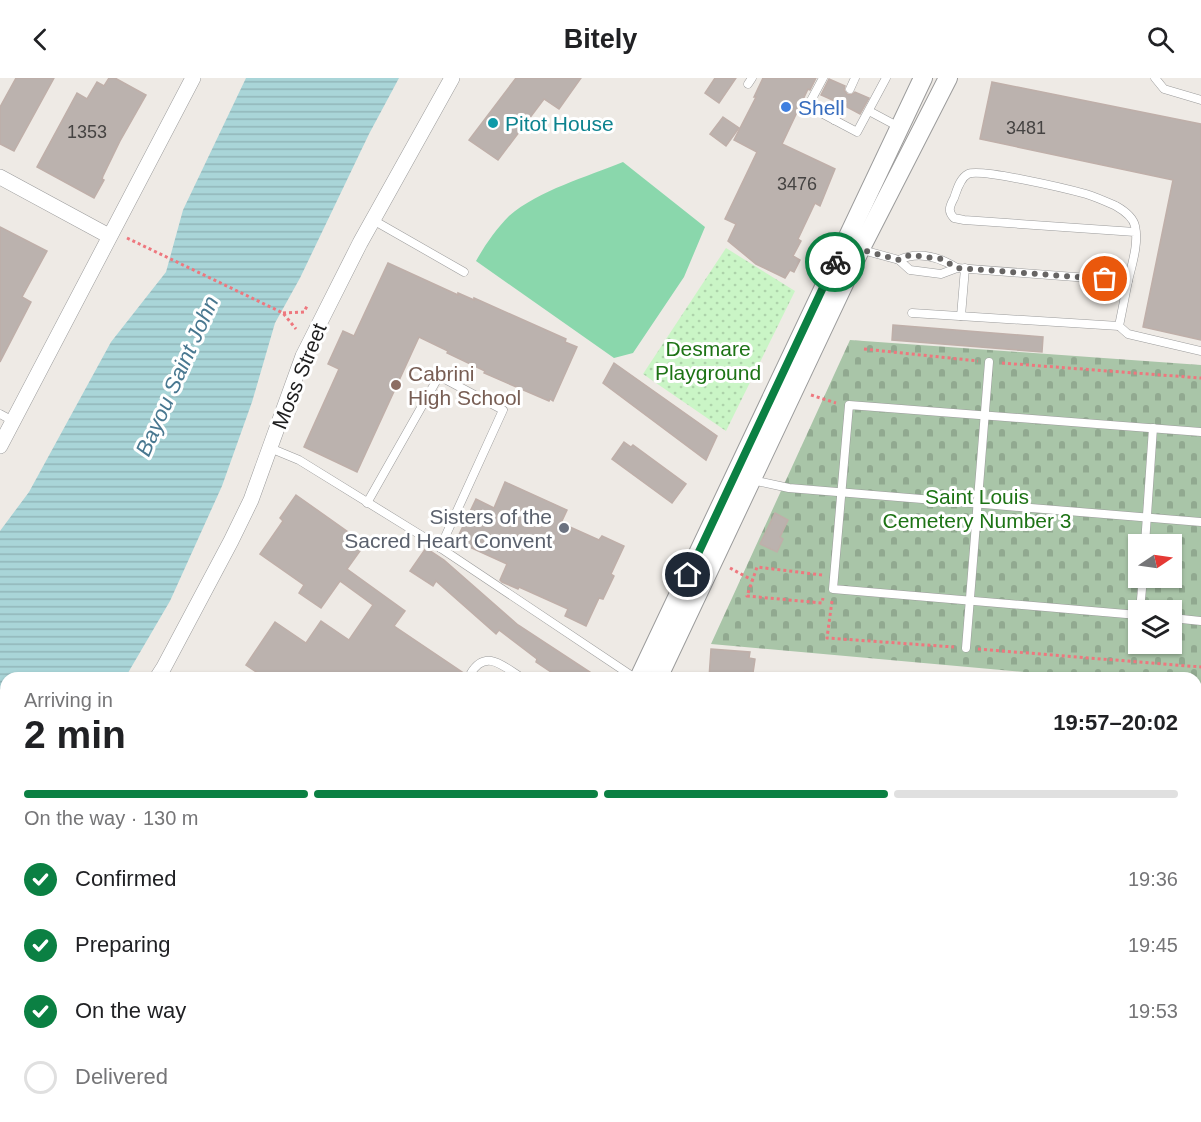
<!DOCTYPE html>
<html lang="en">
<head>
<meta charset="utf-8">
<style>
	:root { --surface:#fff; --page:#f2f2f2; --text:#202124; --muted:#757577; --line:#e0e0e0; --accent:#0b8043 }
	body { margin:0; font-family:Arial,sans-serif; background:var(--page); color:var(--text); height:100vh; display:flex; flex-direction:column; font-size:22px; white-space:nowrap }
	* { box-sizing:border-box; margin:0 }
	p { font-size:20px; color:var(--muted) }
	.icon { flex:none; width:33px; height:33px; fill:none; stroke:currentColor; stroke-width:2; stroke-linecap:round; stroke-linejoin:round }
	.map { position:relative; flex:1; overflow:hidden }
	.details { position:absolute; left:0px; top:594px; width:1202px; height:450px; display:flex; flex-direction:column; background:var(--surface); border-radius:18px 18px 0 0; box-shadow:0 2px 4px #0004 }
	.details>* { flex:none }
	.needle { width:39px; rotate:77deg }
	.buttons { position:absolute; left:1128px; top:456px; display:grid; gap:12px }
	.buttons a { display:grid; place-items:center; width:54px; height:54px; border-radius:0px; background:var(--surface); box-shadow:0 2px 4px #0004; font-size:30px }
	.pin { position:absolute; display:grid; place-items:center; width:51px; height:51px; color:#fff; margin:-26px; border:3px solid #fff; border-radius:50%; box-shadow:0 2px 6px #0007 }
	.courier { position:absolute; display:grid; place-items:center; width:60px; height:60px; margin:-30px; border:4px solid #0b8043; border-radius:50%; background:#fff; color:#222; box-shadow:0 2px 8px #0007 }
	.headline em { font-style:normal; font-weight:600 }
	.headline div { display:flex; flex-direction:column-reverse }
	.headline { display:flex; align-items:center; justify-content:space-between; height:102px; padding:0 24px }
	h1 { font-size:39px; font-weight:600; line-height:45px }
	.bar { display:grid; grid-template-columns:repeat(4,1fr); gap:9px 6px; align-content:center; height:72px; padding:0 24px }
	.bar i { height:8px; border-radius:4px; background:var(--line) }
	.bar .selected { background:var(--accent) }
	.bar p { grid-column:span 4 }
	ol { padding:0 24px; list-style:none }
	li { display:flex; align-items:center; gap:18px; height:66px }
	li p { margin-inline-start:auto }
	li .icon { padding:6px; border-radius:50%; background:var(--accent); color:#fff; stroke-width:4 }
	li:last-child { color:var(--muted) }
	li i { width:33px; height:33px; border:3px solid var(--line); border-radius:50% }
	header { display:flex; justify-content:space-between; align-items:center; height:78px; padding:0 24px; background:var(--surface); font-size:27px; font-weight:600 }
	.map>svg:first-child { display:block }
</style>
</head>
<body>
<header><svg class="icon" aria-label="back" viewBox="0 0 24 24"><path d="M15 5l-7 7 7 7"/></svg>Bitely<svg class="icon" aria-label="search" viewBox="0 0 24 24"><circle cx="10" cy="10" r="6"/><path d="M15 15l6 6"/></svg></header>
<div class="map">
<svg width="1201" height="1044" viewBox="0 0 1201 1044">
	<defs>
		<pattern id="cemetery-stones" width="16" height="16" patternUnits="userSpaceOnUse" patternTransform="scale(1.5)"><rect width="16" height="16" fill="#a9c5a8"/><path d="M2 7V4a2 2 0 0 1 4 0v3zM10 15v-3a2 2 0 0 1 4 0v3z" fill="#91a990"/></pattern>
		<pattern id="park-dots" width="8" height="8" patternUnits="userSpaceOnUse" patternTransform="scale(1.5)"><rect width="8" height="8" fill="#caf5c6"/><path d="M2 2h.1M6 6h.1" fill="none" stroke="#add2aa" stroke-width="1.8" stroke-linecap="round"/></pattern>
		<pattern id="water-rules" width="6" height="5" patternUnits="userSpaceOnUse" patternTransform="scale(1.5)"><rect width="6" height="5" fill="#a9d5d8"/><path d="M0 2.5h6" fill="none" stroke="#91b6b9"/></pattern>
	</defs>
	<rect width="100%" height="100%" fill="#eeeae5"/>
	<path fill="url(#cemetery-stones)" fill-rule="evenodd" d="M 850,262 L 1201,287 L 1201,610 L 1196,609 L 1196,600 L 1090,600 L 711,566 ZM 1138,466 L 1172,466 L 1172,500 L 1138,500 ZM 1138,532 L 1172,532 L 1172,566 L 1138,566 Z"/>
	<polygon fill="url(#park-dots)" points="726,170 795,213 726,353 643,296"/>
	<g fill="#8ad7ac">
		<path d="M 623,84 L 705,149 L 684,199 L 633,275 L 614,280 L 476,183 C 485,167 496,151 509,138 C 539,112 587,99 623,84 Z"/>
		<polygon points="1196,954 1201,954 1201,1044 650,1044 649,1038 1196,1038"/>
	</g>
	<polygon fill="url(#water-rules)" points="246,0 399,0 369,56 300,200 275,245 252,324 222,408 170,523 125,600 6,600 6,656 0,656 0,453 29,414 111,264 166,194 183,132"/>
	<g fill="#bbb2ae" stroke="#bfafa9" stroke-width="1.5">
		<polygon points="16,0 54,0 14,73 0,66 0,29"/>
		<polygon points="109,0 115,0 146,17 120,63 103,98 102,101 104,102 94,120 37,89 77,15 87,21 97,4 104,8"/>
		<polygon points="516,0 581,0 559,31 544,21 498,82 469,62"/>
		<polygon points="715,0 736,0 719,25 705,15"/>
		<polygon points="763,0 816,0 810,12 808,11 782,66 835,91 820,128 815,125 798,161 801,163 793,178 800,182 794,194 790,192 785,200 756,186 728,163 736,146 725,141 757,74 734,62 756,19 754,19"/>
		<polygon points="829,1 845,8 844,12 847,16 851,17 855,14 869,20 860,36 847,29 847,24 844,21 839,22 837,24 821,17"/>
		<polygon points="992,4 1201,46 1201,262 1143,249 1173,102 980,61"/>
		<polygon points="723,39 739,50 726,68 710,56"/>
		<polygon points="0,149 47,173 22,219 31,224 0,284"/>
		<polygon points="388,185 458,217 458,215 474,222 474,220 566,261 565,264 577,269 553,323 550,321 549,323 484,295 485,293 447,275 448,273 419,259 357,394 304,369 339,291 328,286 343,253 354,258"/>
		<polygon points="893,247 1043,259 1042,274 892,262"/>
		<polygon points="614,285 717,358 706,382 603,305"/>
		<polygon points="624,364 631,369 633,367 686,406 672,425 612,381"/>
		<polygon points="505,404 567,432 561,445 599,462 602,458 624,468 611,496 614,498 603,521 599,520 586,548 565,538 568,531 519,509 518,511 502,504 500,502 507,486 456,463 476,421 494,430"/>
		<polygon points="296,417 365,466 347,491 405,533 394,548 465,596 466,600 265,600 246,587 275,544 306,565 321,543 349,562 373,527 340,503 321,530 299,515 304,507 260,476 283,443 280,440"/>
		<polygon points="775,435 788,442 780,459 783,461 777,474 760,466"/>
		<polygon points="426,470 444,482 518,547 599,600 560,600 536,584 537,581 499,552 496,556 436,503 433,508 410,493"/>
		<polygon points="711,571 750,574 749,580 755,581 753,595 745,594 745,597 736,597 736,600 709,600"/>
	</g>
	<g fill="none" stroke-linecap="round" stroke-linejoin="round">
		<g stroke="#9b9b9b" stroke-width="9">
			<g id="service">
				<polyline points="823,0 808,28 857,54 886,0"/>
				<polyline points="1155,0 1164,11 1201,22"/>
				<polyline points="748,6 752,0"/>
				<polyline points="850,11 855,0"/>
				<polyline points="869,33 899,49"/>
				<polyline points="834,42 842,27"/>
				<polyline points="373,142 464,194"/>
				<polyline points="859,171 899,182 910,192 941,196 957,190 1128,203 1119,248 1128,256 1201,273"/>
				<path d="M 899,182 C 918,173 939,179 957,190"/>
				<path d="M 1128,203 C 1132,186 1139,165 1135,148 C 1133,139 1123,132 1116,128 C 1107,124 1096,119 1086,116 C 1068,111 980,90 968,96 C 960,100 957,112 954,120 C 950,128 947,133 954,140 L 964,142 L 1135,154"/>
				<polyline points="912,235 1119,248"/>
				<polyline points="961,238 965,190"/>
				<polyline points="0,336 13,343"/>
				<polyline points="270,370 299,382 427,461 635,600"/>
				<polyline points="752,402 789,410 1201,444"/>
				<polyline points="367,425 439,298 503,332 440,470"/>
				<polyline points="1145,466 1153,350"/>
				<polyline points="1140,532 1143,500"/>
				<polyline points="1138,537 833,511 849,327 1201,354"/>
				<polyline points="1172,540 1201,543"/>
				<polyline points="966,570 989,284"/>
				<path d="M 472,600 L 471,595 C 486,570 504,589 522,600"/>
				<polyline points="1196,1001 1201,998"/>
				<polyline points="1126,1044 1134,1038"/>
			</g>
		</g>
		<g stroke="#9b9b9b" stroke-width="16">
			<g id="minor">
				<polyline points="0,99 109,158"/>
				<polyline points="0,368 193,0"/>
				<polyline points="157,600 164,589 231,463 251,422 303,278 360,165 452,0"/>
				<polyline points="0,710 6,709"/>
				<polyline points="1196,718 1201,718"/>
				<polyline points="1196,927 1201,928"/>
				<polyline points="82,1038 84,1044"/>
				<polyline points="269,1038 270,1044"/>
			</g>
		</g>
		<g stroke="#9b9b9b" stroke-width="20">
			<g id="tertiary">
				<polyline points="639,600 923,0"/>
				<polyline points="658,600 860,172 948,0"/>
				<polyline points="429,1044 432,1038"/>
				<polyline points="449,1044 452,1038"/>
			</g>
		</g>
		<g stroke="#ee777e" stroke-width="3" stroke-dasharray="3 3" stroke-linecap="butt">
			<polyline points="127,160 283,235 296,251"/>
			<polyline points="283,235 304,234 307,228"/>
			<polyline points="864,271 978,283"/>
			<polyline points="1002,285 1201,300"/>
			<polyline points="811,317 836,325"/>
			<polyline points="730,490 752,502"/>
			<polyline points="822,497 757,489 747,518 822,525 823,520"/>
			<polyline points="832,523 827,560 954,569"/>
			<polyline points="978,571 1201,589"/>
		</g>
		<use href="#service" stroke="#fff" stroke-width="8"/>
		<use href="#minor" stroke="#fff" stroke-width="15"/>
		<use href="#tertiary" stroke="#fff" stroke-width="18"/>
	</g>
	<g fill="none" stroke-linecap="round" stroke-linejoin="round">
		<polyline stroke="#676564" stroke-width="6" stroke-dasharray="0 10.8" points="835,184 844,167 899,182 910,177 942,181 957,190 1105,201"/>
		<polyline stroke="#0b8043" stroke-width="8" points="688,497 835,184"/>
	</g>
	<circle fill="#3f7fe0" stroke="#fff" stroke-width="2" cx="786" cy="29" r="6"/>
	<circle fill="#0f9aa8" stroke="#fff" stroke-width="2" cx="493" cy="45" r="6"/>
	<circle fill="#8d6e63" stroke="#fff" stroke-width="2" cx="396" cy="307" r="6"/>
	<circle fill="#6b7280" stroke="#fff" stroke-width="2" cx="564" cy="450" r="6"/>
	<g text-anchor="middle" dominant-baseline="central" stroke-width="6" stroke-linejoin="round" paint-order="stroke">
		<g font-size="18" fill="#454342">
			<text x="1026" y="50">3481</text>
			<text x="87" y="54">1353</text>
			<text x="797" y="106">3476</text>
		</g>
		<g font-size="21" fill="#366cbe" stroke="#fff" text-anchor="start">
			<text x="798" y="29">Shell</text>
		</g>
		<g font-size="21" fill="#0d838f" stroke="#fff" text-anchor="start">
			<text x="505" y="45">Pitot House</text>
		</g>
		<g font-size="21" fill="#1d7315" stroke="#fff">
			<text x="708" y="270">Desmare<tspan x="708" dy="24">Playground</tspan></text>
			<text x="977" y="418">Saint Louis<tspan x="977" dy="24">Cemetery Number 3</tspan></text>
		</g>
		<g font-size="21" fill="#785e54" stroke="#fff" text-anchor="start">
			<text x="408" y="295">Cabrini<tspan x="408" dy="24">High School</tspan></text>
		</g>
		<g font-size="21" fill="#1e1e1e" stroke="#fff">
			<text transform="translate(299 298) rotate(-68)">Moss Street</text>
		</g>
		<g font-size="21" fill="#5b616d" stroke="#fff" text-anchor="end">
			<text x="552" y="438">Sisters of the<tspan x="552" dy="24">Sacred Heart Convent</tspan></text>
		</g>
		<g font-size="22" font-style="italic" fill="#497890" stroke="#fff">
			<text transform="translate(177 298) rotate(-66)">Bayou Saint John</text>
		</g>
	</g>
</svg>
<div class="buttons">
<a><svg class="needle" viewBox="-14 -14 28 28"><path d="M0-13l5 13h-10z" fill="#e53935"/><path d="M0 13l5-13h-10z" fill="#757577"/></svg></a>
<a><svg class="icon" aria-label="layers" viewBox="0 0 24 24"><path d="M12 4l9 5-9 5-9-5zM3 14l9 5 9-5"/></svg></a>
</div>
<div class="pin" style="left:1105px;top:201px;background:#ea580c"><svg class="icon" aria-label="bag" viewBox="0 0 24 24"><path d="M5 8h14l-1 12H6zM9 8a3 3 0 0 1 6 0"/></svg></div>
<div class="pin" style="left:688px;top:497px;background:#1f2937"><svg class="icon" aria-label="home" viewBox="0 0 24 24"><path d="M3 11l9-7 9 7M6 9v11h12V9"/></svg></div>
<div class="courier" style="left:835px;top:184px"><svg class="icon" aria-label="bike" viewBox="0 0 24 24"><circle cx="6" cy="16" r="4"/><circle cx="18" cy="16" r="4"/><path d="M6 16l4-8h5l3 8M10 8l3 8H6M13 5h3"/></svg></div>
<section class="details">
<div class="headline"><div><h1>2 min</h1><p>Arriving in</p></div><em>19:57–20:02</em></div>
<div class="bar"><i class="selected"></i><i class="selected"></i><i class="selected"></i><i></i><p>On the way · 130 m</p></div>
<ol>
<li><svg class="icon" aria-label="check" viewBox="0 0 24 24"><path d="M5 12l5 5 9-10"/></svg>Confirmed<p>19:36</p></li>
<li><svg class="icon" aria-label="check" viewBox="0 0 24 24"><path d="M5 12l5 5 9-10"/></svg>Preparing<p>19:45</p></li>
<li><svg class="icon" aria-label="check" viewBox="0 0 24 24"><path d="M5 12l5 5 9-10"/></svg>On the way<p>19:53</p></li>
<li><i></i>Delivered</li>
</ol>
</section>
</div>
</body>
</html>
